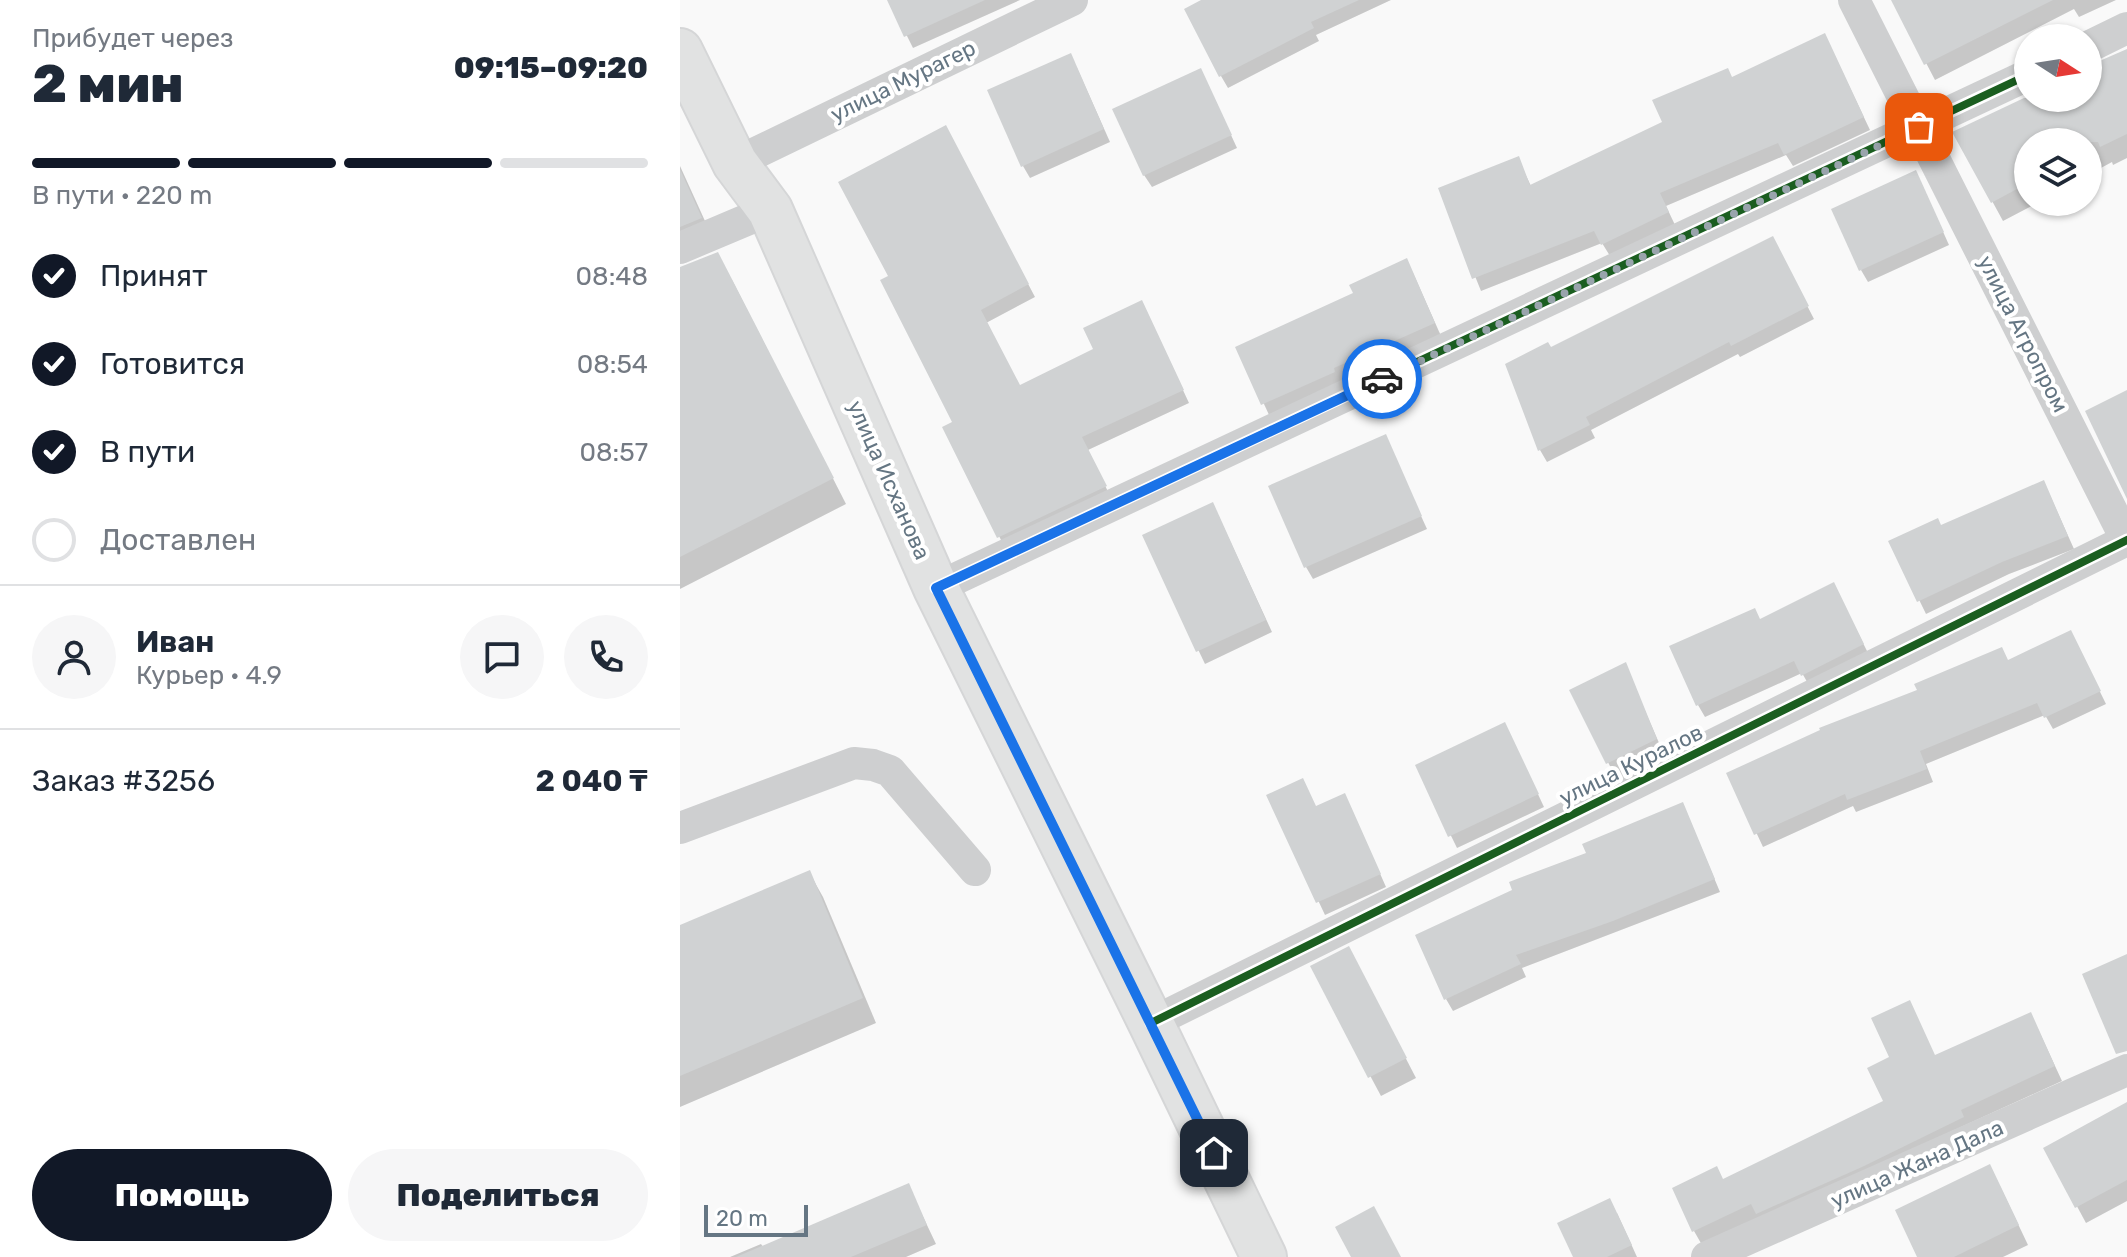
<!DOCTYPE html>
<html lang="ru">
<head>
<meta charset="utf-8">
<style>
	:root { --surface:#fff; --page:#f6f6f7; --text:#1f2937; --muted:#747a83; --line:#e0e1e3; --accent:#111827 }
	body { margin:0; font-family:Rubik,sans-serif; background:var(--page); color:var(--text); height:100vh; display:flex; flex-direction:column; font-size:30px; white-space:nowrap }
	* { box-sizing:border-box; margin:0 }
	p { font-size:26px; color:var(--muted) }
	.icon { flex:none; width:44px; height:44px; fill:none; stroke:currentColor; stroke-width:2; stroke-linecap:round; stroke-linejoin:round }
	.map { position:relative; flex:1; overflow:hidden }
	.sheet { display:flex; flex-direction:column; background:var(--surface); width:680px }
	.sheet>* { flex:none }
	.needle { width:52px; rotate:102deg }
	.buttons { position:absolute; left:1334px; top:24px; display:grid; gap:16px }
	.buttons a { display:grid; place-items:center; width:88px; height:88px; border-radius:50%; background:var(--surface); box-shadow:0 2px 6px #0004; font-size:40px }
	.scale { position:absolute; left:24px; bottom:20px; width:104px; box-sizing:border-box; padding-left:8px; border:4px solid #657683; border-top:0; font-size:22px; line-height:28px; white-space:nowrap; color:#657683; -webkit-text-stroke:6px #fff; paint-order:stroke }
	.pin { position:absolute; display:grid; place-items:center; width:68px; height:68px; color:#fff; margin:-34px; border-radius:16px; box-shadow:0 4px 12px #0006 }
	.courier { position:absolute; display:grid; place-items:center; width:80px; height:80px; margin:-40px; border:6px solid #1a73e8; border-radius:50%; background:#fff; color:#222; box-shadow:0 2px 10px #0007 }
	.summary em { font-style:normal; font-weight:800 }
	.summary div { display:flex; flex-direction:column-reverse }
	.summary { display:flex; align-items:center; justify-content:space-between; height:136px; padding:0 32px }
	h1 { font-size:52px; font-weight:800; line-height:60px }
	.bar { display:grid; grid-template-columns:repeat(4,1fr); gap:12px 8px; align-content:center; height:96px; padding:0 32px }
	.bar i { height:10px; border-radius:6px; background:var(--line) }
	.bar .on { background:var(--accent) }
	.bar p { grid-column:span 4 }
	.line { display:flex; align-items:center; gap:20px; padding:0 32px; border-top:2px solid var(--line) }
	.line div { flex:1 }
	.round { display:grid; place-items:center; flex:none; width:84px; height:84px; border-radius:42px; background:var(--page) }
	ol { padding:0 32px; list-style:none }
	li { display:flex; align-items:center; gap:24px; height:88px }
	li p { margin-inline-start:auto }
	li .icon { padding:8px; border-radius:50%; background:var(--accent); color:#fff; stroke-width:4 }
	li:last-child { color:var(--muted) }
	li i { width:44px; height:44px; border:4px solid var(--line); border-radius:50% }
	.action { display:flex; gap:16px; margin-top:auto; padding:16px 32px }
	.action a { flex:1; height:92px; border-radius:48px; background:var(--accent); color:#fff; font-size:32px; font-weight:800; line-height:92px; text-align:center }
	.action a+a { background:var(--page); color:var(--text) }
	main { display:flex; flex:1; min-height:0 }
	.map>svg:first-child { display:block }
</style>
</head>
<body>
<main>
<section class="sheet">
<div class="summary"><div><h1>2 мин</h1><p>Прибудет через</p></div><em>09:15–09:20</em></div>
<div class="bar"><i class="on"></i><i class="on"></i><i class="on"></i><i></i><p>В пути · 220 m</p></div>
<ol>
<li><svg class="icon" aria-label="check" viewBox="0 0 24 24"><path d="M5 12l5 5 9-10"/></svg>Принят<p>08:48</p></li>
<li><svg class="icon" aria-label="check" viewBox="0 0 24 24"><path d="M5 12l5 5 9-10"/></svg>Готовится<p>08:54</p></li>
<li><svg class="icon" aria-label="check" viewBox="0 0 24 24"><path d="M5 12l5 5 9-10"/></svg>В пути<p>08:57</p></li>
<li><i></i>Доставлен</li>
</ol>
<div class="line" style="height:144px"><a class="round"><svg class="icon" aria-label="person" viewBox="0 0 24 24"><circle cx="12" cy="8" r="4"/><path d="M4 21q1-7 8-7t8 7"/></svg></a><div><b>Иван</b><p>Курьер · 4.9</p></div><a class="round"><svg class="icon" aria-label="chat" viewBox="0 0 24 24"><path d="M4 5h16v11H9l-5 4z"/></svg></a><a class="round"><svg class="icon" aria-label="phone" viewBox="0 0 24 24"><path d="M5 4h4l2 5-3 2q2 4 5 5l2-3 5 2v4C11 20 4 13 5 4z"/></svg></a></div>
<div class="line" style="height:104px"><div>Заказ #3256</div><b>2 040 ₸</b></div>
<div class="action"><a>Помощь</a><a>Поделиться</a></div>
</section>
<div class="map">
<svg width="1447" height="1257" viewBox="0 0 1447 1257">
	<rect width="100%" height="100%" fill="#f9f9f9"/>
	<g fill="#0003">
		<polygon points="209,0 340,0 233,48"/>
		<polygon points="526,0 711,0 636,35 639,41 548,88 541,76"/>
		<polygon points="1213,0 1436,0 1399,17 1394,9 1255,80"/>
		<polygon points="1151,48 1190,130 1113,166 1106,155 986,206 995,225 930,256 922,243 801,291 760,189 838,159 851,186 984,123 1052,79"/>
		<polygon points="1447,51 1447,158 1433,165 1432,162 1408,175 1408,142 1348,142 1348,202 1359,202 1323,221 1275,133 1348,98 1408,98 1408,67"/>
		<polygon points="397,68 430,142 350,178 343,166"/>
		<polygon points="527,83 557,148 472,187 464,175"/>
		<polygon points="272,140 355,297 306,323 340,388 416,349 468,315 509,403 408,450 432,500 326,550 265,428 275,423 210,277"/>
		<polygon points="0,166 35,243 0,254"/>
		<polygon points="1242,185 1269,245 1188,282 1181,270"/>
		<polygon points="1099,251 1134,319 1060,357 1058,354 911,430 915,438 867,462 860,450 870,349"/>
		<polygon points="0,272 52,280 166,504 0,589"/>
		<polygon points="733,273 761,336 590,417 558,348"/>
		<polygon points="705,437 747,529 633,579 626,567"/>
		<polygon points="1364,482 1394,549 1329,574 1246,614 1211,542 1261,527"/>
		<polygon points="539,517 592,632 525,664 464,536"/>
		<polygon points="1160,597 1190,657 1130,687 1122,673 1025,717 1018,705 1081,621"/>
		<polygon points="1397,645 1426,704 1373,729 1365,715 1246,764 1253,782 1176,812 1173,806 1083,847 1049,774 1328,662"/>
		<polygon points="945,665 983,752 935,776 892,691"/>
		<polygon points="831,737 864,807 777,848 737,766"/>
		<polygon points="589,796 637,808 671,808 706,887 645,915"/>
		<polygon points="1003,804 1040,892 842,968 846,977 773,1011 766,999 909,854"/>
		<polygon points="129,872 143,897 196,1023 0,1107 0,927"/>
		<polygon points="632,967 679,968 736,1078 701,1096"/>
		<polygon points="1358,1029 1382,1081 1022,1245 1014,1231 1043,1181 1205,1101 1256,1057"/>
		<polygon points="1447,1105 1447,1201 1406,1223 1366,1149"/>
		<polygon points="228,1185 256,1244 226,1257 50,1257 81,1244 83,1247"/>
		<polygon points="1320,1186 1348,1245 1323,1257 1239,1257"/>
		<polygon points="937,1213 957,1257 895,1257"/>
	</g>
	<g fill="#d0d2d3">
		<polygon points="207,0 305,0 224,37"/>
		<polygon points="521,0 679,0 631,22 634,28 539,77 504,9"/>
		<polygon points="1211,0 1373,0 1244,65"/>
		<polygon points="1145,33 1184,117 1104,155 1098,143 980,193 989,212 921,245 914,231 792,279 758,188 839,156 850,185 982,122 972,100 1048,68 1052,77"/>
		<polygon points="1447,49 1447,134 1420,147 1418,142 1348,142 1348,183 1311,203 1272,132 1344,98 1408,98 1408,66"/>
		<polygon points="391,53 424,129 341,167 307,90"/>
		<polygon points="521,68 552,135 463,176 432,109"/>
		<polygon points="266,125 349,284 301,310 340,385 413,349 403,328 462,300 504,390 402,437 427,486 317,538 262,427 272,422 200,280 208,276 158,182"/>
		<polygon points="0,169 22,218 0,227"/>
		<polygon points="1236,170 1264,232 1179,271 1151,209"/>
		<polygon points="1093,236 1129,306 1051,346 1049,342 906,417 910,425 858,451 825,364 868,342 871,347"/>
		<polygon points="38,252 154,478 0,557 0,267"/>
		<polygon points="727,258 755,323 654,368 655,372 581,405 555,347 673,293 669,285"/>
		<polygon points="1447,390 1447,499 1405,411"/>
		<polygon points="706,434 742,516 624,568 588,486"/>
		<polygon points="1364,480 1388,536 1322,562 1237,602 1208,541 1258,518 1261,525"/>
		<polygon points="533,502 586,620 516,652 462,535"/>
		<polygon points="1154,582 1184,644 1121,676 1114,661 1016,706 989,646 1075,608 1080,619"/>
		<polygon points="1391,630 1421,691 1364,718 1357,703 1240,751 1247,769 1167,800 1165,794 1074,835 1046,773 1140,730 1139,728 1237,690 1234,684 1322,647 1328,660"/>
		<polygon points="946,662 977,739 926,764 889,690"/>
		<polygon points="825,722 859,794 768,837 735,765"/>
		<polygon points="623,778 636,806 665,793 701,874 636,903 586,795"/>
		<polygon points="1003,802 1035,879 933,921 836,955 841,964 764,1000 735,935 832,890 829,882 906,853 902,844"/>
		<polygon points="130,870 183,998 0,1076 0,925"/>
		<polygon points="669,946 727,1058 688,1078 630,966"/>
		<polygon points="1447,954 1447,1051 1436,1054 1402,974"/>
		<polygon points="1230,1000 1255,1055 1351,1012 1375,1066 1281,1110 1284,1117 1182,1167 1076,1214 1071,1204 1012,1232 992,1188 1037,1166 1043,1179 1203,1101 1187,1068 1209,1057 1191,1018"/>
		<polygon points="1447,1102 1447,1180 1395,1208 1363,1148"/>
		<polygon points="1310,1164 1339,1225 1274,1257 1237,1257 1215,1210"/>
		<polygon points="229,1183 247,1225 171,1257 56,1257"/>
		<polygon points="930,1198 952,1245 927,1257 893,1257 877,1223"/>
		<polygon points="694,1206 721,1257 671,1257 655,1227"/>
	</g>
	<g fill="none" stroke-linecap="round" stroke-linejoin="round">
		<g stroke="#d5d6d7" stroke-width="48">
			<polyline id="secondary" points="0,51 55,163 90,210 256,588 471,1023 584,1257"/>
		</g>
		<g stroke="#cecfd0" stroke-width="32">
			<polyline points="1174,0 1447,541"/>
			<polyline points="1408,47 1447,28"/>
			<polyline points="55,163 392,0"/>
			<polyline points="0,248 90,210"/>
			<polyline points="256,588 1348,75"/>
			<polyline points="0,828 174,763 193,765 210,771 295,870"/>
			<polyline points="471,1023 1447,540"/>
			<polyline points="1027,1257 1447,1070"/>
		</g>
		<use href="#secondary" stroke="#e1e2e2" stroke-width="44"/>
		<g stroke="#fff" stroke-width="13">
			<g id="cycleway">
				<polyline points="256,588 1348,75"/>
				<polyline points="471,1023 1447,540"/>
			</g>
		</g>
		<use href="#cycleway" stroke="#1b5e20" stroke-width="8"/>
	</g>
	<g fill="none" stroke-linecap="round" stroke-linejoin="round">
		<polyline stroke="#99a4ac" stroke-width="8" stroke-dasharray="0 14.4" points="702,379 1239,127"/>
		<polyline stroke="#1a73e8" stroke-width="10" points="534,1153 256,588 702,379"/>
	</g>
	<g text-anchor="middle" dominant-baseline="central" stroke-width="8" stroke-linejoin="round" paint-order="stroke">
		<g font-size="22" fill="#657683" stroke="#fff">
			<text transform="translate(223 81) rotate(-26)">улица Мурагер</text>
			<text transform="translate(1343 334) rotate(63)">улица Агропром</text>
			<text transform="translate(209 480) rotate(66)">улица Исханова</text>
			<text transform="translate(951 765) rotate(-26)">улица Куралов</text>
			<text transform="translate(1237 1164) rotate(-24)">улица Жана Дала</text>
		</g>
	</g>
</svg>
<div class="buttons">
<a><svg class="needle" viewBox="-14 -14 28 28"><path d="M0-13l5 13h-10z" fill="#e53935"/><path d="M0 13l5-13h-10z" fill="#747a83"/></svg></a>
<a><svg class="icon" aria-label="layers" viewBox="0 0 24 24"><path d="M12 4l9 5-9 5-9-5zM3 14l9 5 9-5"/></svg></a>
</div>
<div class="scale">20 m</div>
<div class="pin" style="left:1239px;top:127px;background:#ea580c"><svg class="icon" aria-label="bag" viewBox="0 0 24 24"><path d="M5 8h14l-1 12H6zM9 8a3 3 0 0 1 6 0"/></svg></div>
<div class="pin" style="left:534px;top:1153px;background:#1f2937"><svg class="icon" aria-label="home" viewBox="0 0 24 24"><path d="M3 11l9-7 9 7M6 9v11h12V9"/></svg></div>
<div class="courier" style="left:702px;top:379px"><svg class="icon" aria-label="car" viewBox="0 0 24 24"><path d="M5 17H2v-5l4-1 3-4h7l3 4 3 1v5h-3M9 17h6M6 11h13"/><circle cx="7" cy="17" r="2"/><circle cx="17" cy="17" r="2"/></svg></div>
</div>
</main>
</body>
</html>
